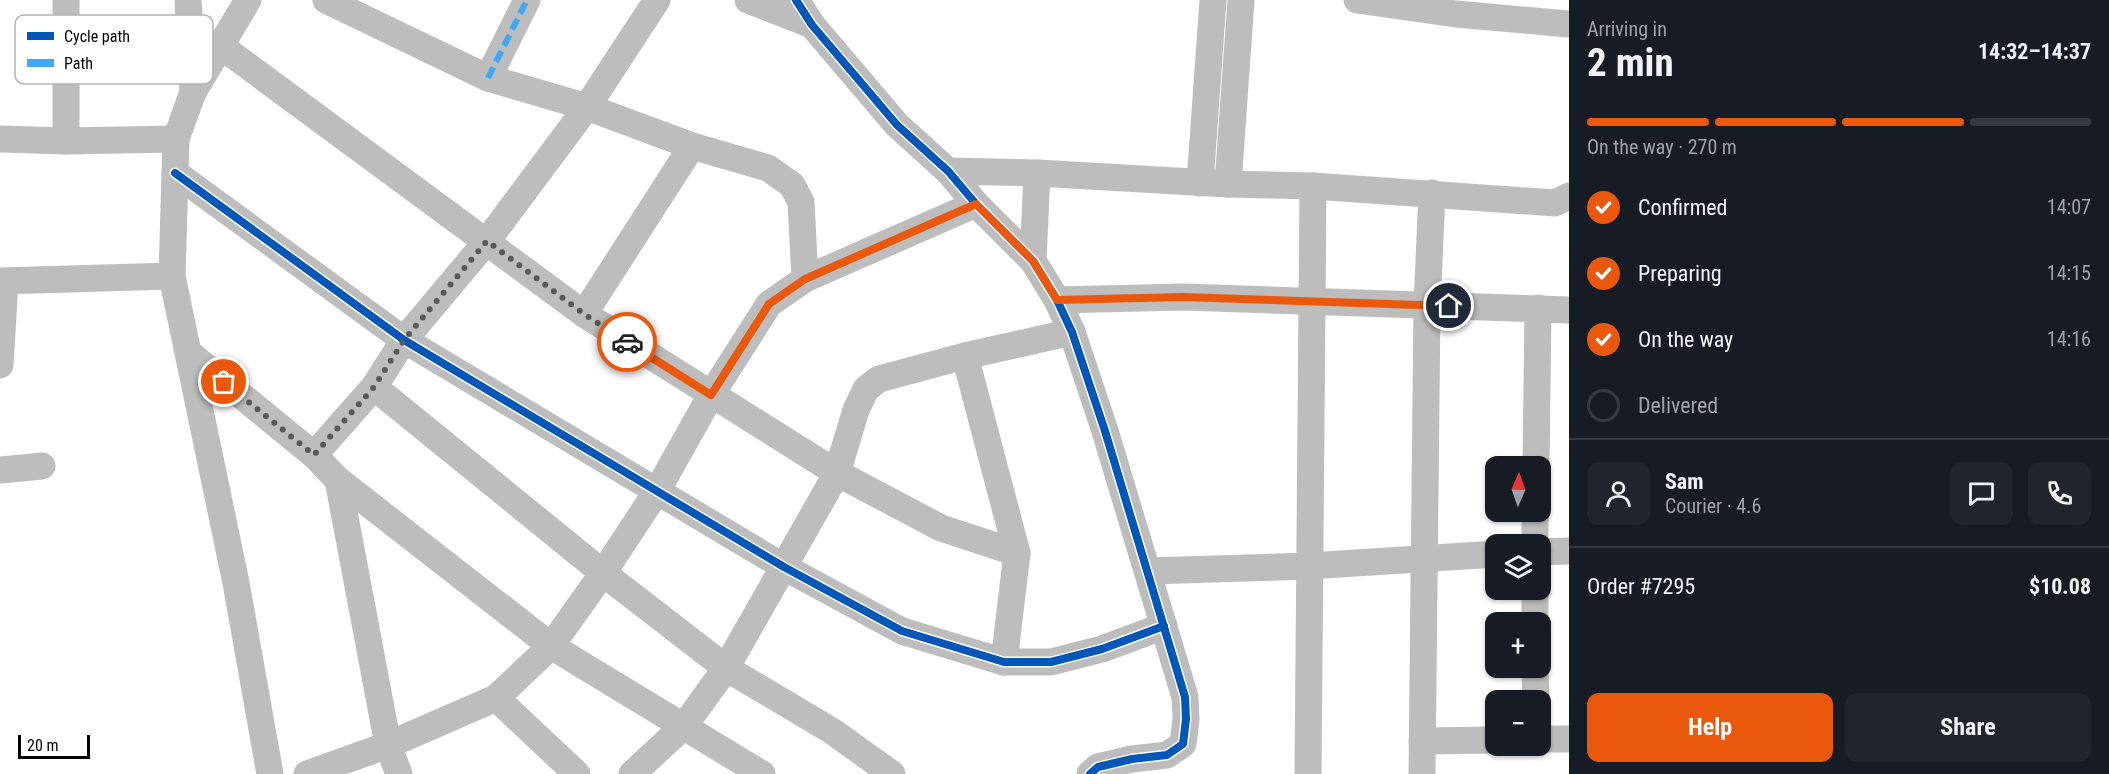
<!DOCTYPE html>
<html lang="en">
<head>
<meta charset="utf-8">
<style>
	:root { --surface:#171b24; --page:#20242c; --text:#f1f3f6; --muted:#9ea1a6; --line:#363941; --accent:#ea580c }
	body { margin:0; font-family:"Roboto Condensed",sans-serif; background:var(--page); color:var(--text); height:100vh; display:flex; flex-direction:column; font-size:22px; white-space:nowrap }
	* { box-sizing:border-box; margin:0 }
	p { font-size:20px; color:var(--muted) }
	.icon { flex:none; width:33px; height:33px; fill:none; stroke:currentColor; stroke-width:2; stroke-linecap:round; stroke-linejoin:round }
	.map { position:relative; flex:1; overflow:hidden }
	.drawer { display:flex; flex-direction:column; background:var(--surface); width:540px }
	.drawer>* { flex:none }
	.needle { width:39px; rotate:2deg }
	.fabs { position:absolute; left:1485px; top:456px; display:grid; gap:12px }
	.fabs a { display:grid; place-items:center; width:66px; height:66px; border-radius:12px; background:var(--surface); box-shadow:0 2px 4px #0004; font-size:30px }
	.scale { position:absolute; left:18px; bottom:15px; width:72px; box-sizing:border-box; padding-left:6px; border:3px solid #000; border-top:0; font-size:16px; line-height:21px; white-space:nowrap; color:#000; -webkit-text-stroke:4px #fff; paint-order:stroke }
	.pin { position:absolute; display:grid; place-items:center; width:51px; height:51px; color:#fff; margin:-26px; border:3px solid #fff; border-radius:50%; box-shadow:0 2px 6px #0007 }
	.courier { position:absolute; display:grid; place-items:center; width:60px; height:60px; margin:-30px; border:4px solid #ea580c; border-radius:50%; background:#fff; color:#222; box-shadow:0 2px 8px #0007 }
	.summary em { font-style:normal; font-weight:700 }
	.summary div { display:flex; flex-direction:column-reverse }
	.summary { display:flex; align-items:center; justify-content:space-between; height:102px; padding:0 18px }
	h1 { font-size:39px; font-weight:700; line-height:45px }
	.bar { display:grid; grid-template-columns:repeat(4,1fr); gap:9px 6px; align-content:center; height:72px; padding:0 18px }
	.bar i { height:8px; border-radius:4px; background:var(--line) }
	.bar .active { background:var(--accent) }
	.bar p { grid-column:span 4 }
	.line { display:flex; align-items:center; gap:15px; padding:0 18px; border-top:2px solid var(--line) }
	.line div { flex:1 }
	.round { display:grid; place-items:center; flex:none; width:63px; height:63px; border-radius:12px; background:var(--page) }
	ol { padding:0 18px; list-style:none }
	li { display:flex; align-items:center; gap:18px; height:66px }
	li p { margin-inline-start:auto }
	li .icon { padding:6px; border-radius:50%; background:var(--accent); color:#fff; stroke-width:4 }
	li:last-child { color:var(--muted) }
	li i { width:33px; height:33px; border:3px solid var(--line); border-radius:50% }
	.primary-button { display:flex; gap:12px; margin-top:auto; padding:12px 18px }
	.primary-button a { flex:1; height:69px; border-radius:12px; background:var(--accent); color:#fff; font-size:24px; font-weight:700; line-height:69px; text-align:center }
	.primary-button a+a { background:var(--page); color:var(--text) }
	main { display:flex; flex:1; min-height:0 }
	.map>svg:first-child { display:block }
</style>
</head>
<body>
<main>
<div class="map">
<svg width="1569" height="774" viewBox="0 0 1569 774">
	<rect width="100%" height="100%" fill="#fff"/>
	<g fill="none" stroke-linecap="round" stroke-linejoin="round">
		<g stroke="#bdbdbd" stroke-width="27">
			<polyline points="188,0 193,92"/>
			<polyline points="248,0 193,92 176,139 172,276 236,583 270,774"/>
			<polyline points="326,0 488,78 587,107 692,146 768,168 792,185 801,202 805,279"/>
			<polyline points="748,0 812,25"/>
			<polyline points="796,0 812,25 897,125 948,171 976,204 1033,261 1057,300 1072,332 1105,431 1185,697 1186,719 1183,744 1167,755 1132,759 1098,767 1090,774"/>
			<polyline points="1357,0 1456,14 1569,24"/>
			<polyline points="222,47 584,314 837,473 941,528 1017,553"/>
			<polyline points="488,78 527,0"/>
			<polyline points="0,139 66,141 176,139"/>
			<polyline points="66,141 66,0"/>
			<polyline points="948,171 1037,173 1228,184 1313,186 1555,203 1569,196"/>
			<polyline points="175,173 404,340 784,567 902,631 1004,662 1051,662 1102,649 1164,626"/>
			<polyline points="1200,183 1213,0"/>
			<polyline points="1228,184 1241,0"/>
			<polyline points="1033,261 1037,173"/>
			<polyline points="0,281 172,276"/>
			<polyline points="1057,300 1183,297 1569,310"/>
			<polyline points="584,314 692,146"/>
			<polyline points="189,353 314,455 338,480 551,646 762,774"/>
			<polyline points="965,356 1017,553 1004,662"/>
			<polyline points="0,365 5,282"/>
			<polyline points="374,387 603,573 726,668 832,731 892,774"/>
			<polyline points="314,455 374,387 404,340 487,241 587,107 657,0"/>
			<polyline points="1536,466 1538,308"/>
			<polyline points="0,470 42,466"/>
			<polyline points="338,480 388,745 399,774"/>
			<polyline points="1535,544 1535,512"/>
			<polyline points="1540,552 1569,551"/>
			<polyline points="1148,571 1309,566 1496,554"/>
			<polyline points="1535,590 1535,622"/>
			<polyline points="1535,668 1536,700"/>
			<polyline points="496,698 577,774"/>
			<polyline points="1540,739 1569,739"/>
			<polyline points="1422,741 1496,740"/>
			<polyline points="307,774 388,745 496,698 551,646 603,573 657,491 711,395 769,304 805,279 976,204"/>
			<polyline points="632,774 685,725 726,668 837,473 856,410 866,389 879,379 965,356 1072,332"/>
			<polyline points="1308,774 1313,186"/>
			<polyline points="1422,774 1427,306 1432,193"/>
		</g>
		<polyline stroke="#3fa9f5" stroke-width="6" stroke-dasharray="12 6" stroke-linecap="butt" points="488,78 527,0"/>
		<g stroke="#fff" stroke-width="11">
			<g id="cycleway">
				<polyline points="796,0 812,25 897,125 948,171 976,204 1033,261 1057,300 1072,332 1105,431 1185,697 1186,719 1183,744 1167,755 1132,759 1098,767 1090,774"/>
				<polyline points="175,173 404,340 784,567 902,631 1004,662 1051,662 1102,649 1164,626"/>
			</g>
		</g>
		<use href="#cycleway" stroke="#0057b8" stroke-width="8"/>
	</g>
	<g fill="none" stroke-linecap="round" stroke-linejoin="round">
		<polyline stroke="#595959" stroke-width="6" stroke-dasharray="0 10.8" points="224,382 314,455 374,387 404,340 487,241 584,314 627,342"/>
		<polyline stroke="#ea580c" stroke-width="8" points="627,342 711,395 769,304 805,279 976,204 1033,261 1057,300 1183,297 1449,306"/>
	</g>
	<rect x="15" y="15" width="198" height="69" rx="9" fill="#fff" stroke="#b2b2b2" stroke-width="1.5"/>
	<rect x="27" y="32" width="27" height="8" fill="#0057b8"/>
	<rect x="27" y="59" width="27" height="8" fill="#3fa9f5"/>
	<g font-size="16" fill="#000">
		<text x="64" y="42">Cycle path</text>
		<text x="64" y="69">Path</text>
	</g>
</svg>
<div class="fabs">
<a><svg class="needle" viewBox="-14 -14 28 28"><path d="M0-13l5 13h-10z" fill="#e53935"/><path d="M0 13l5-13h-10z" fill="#9ea1a6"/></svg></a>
<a><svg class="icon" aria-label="layers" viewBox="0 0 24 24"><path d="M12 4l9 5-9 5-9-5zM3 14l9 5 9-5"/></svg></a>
<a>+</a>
<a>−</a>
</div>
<div class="scale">20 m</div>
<div class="pin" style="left:224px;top:382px;background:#ea580c"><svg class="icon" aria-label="bag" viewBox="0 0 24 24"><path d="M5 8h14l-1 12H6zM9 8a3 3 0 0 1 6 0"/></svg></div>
<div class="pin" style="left:1449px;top:306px;background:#1f2937"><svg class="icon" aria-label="home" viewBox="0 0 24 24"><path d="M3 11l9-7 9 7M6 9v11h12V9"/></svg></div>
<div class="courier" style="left:627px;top:342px"><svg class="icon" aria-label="car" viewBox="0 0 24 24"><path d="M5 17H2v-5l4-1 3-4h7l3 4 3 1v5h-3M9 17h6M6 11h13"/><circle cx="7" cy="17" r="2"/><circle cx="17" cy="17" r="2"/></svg></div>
</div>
<section class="drawer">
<div class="summary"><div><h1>2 min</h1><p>Arriving in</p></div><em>14:32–14:37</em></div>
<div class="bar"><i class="active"></i><i class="active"></i><i class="active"></i><i></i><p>On the way · 270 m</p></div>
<ol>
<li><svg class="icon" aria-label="check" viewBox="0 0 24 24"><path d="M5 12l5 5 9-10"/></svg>Confirmed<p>14:07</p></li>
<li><svg class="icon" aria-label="check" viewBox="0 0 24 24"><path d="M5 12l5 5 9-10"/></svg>Preparing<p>14:15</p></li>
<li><svg class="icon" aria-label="check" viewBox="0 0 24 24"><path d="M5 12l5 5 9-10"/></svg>On the way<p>14:16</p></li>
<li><i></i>Delivered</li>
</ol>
<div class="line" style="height:108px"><a class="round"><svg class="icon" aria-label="person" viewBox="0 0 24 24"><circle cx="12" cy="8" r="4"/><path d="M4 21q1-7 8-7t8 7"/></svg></a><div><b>Sam</b><p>Courier · 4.6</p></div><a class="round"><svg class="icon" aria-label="chat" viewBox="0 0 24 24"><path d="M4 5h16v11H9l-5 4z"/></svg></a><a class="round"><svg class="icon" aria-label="phone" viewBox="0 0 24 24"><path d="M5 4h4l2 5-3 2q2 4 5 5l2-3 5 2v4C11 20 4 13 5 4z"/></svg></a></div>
<div class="line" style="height:78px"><div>Order #7295</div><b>$10.08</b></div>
<div class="primary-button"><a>Help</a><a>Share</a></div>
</section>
</main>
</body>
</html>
